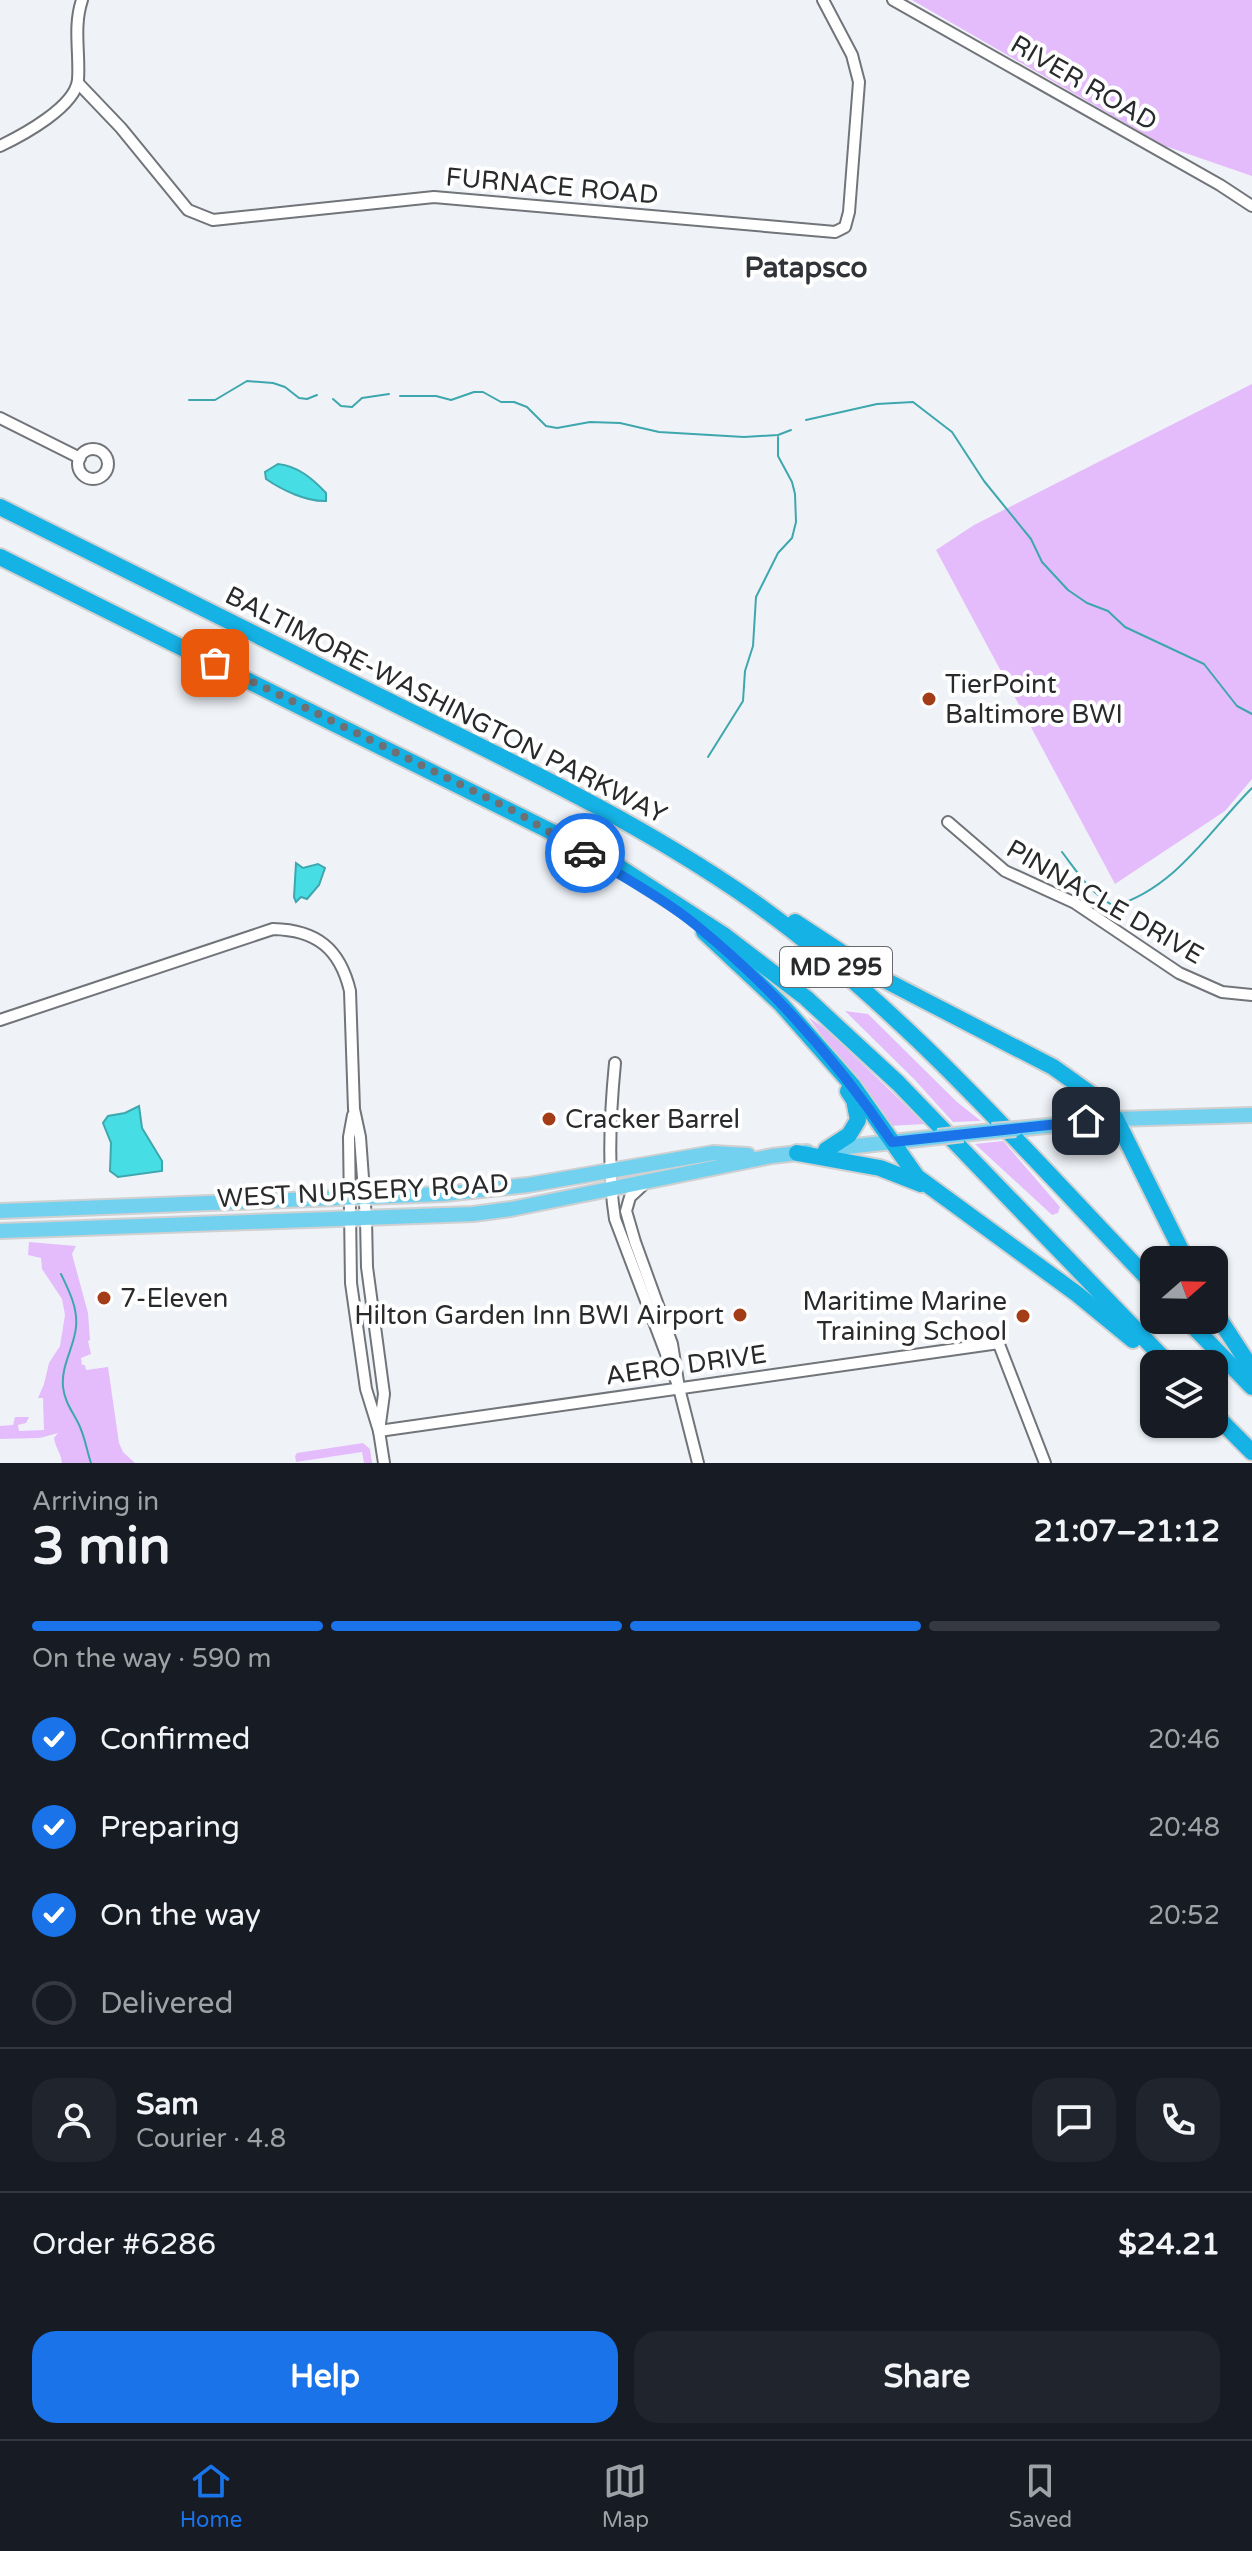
<!DOCTYPE html>
<html lang="en">
<head>
<meta charset="utf-8">
<style>
	:root { --surface:#171b24; --page:#20242c; --text:#f1f3f6; --muted:#9ea1a6; --line:#363941; --accent:#1a73e8 }
	body { margin:0; font-family:"Varela Round",sans-serif; background:var(--page); color:var(--text); height:100vh; display:flex; flex-direction:column; font-size:30px; white-space:nowrap }
	* { box-sizing:border-box; margin:0 }
	p { font-size:26px; color:var(--muted) }
	.icon { flex:none; width:44px; height:44px; fill:none; stroke:currentColor; stroke-width:2; stroke-linecap:round; stroke-linejoin:round }
	.map { position:relative; height:1463px; overflow:hidden }
	.side { display:flex; flex-direction:column; background:var(--surface); flex:1 }
	.side>* { flex:none }
	.needle { width:52px; rotate:70deg }
	.tools { position:absolute; left:1140px; top:1246px; display:grid; gap:16px }
	.tools a { display:grid; place-items:center; width:88px; height:88px; border-radius:16px; background:var(--surface); box-shadow:0 2px 6px #0004; font-size:40px }
	.pin { position:absolute; display:grid; place-items:center; width:68px; height:68px; color:#fff; margin:-34px; border-radius:16px; box-shadow:0 4px 12px #0006 }
	.courier { position:absolute; display:grid; place-items:center; width:80px; height:80px; margin:-40px; border:6px solid #1a73e8; border-radius:50%; background:#fff; color:#222; box-shadow:0 2px 10px #0007 }
	.overview em { font-style:normal; font-weight:700 }
	.overview div { display:flex; flex-direction:column-reverse }
	.overview { display:flex; align-items:center; justify-content:space-between; height:136px; padding:0 32px }
	h1 { font-size:52px; font-weight:700; line-height:60px }
	.bar { display:grid; grid-template-columns:repeat(4,1fr); gap:12px 8px; align-content:center; height:96px; padding:0 32px }
	.bar i { height:10px; border-radius:6px; background:var(--line) }
	.bar .on { background:var(--accent) }
	.bar p { grid-column:span 4 }
	.line { display:flex; align-items:center; gap:20px; padding:0 32px; border-top:2px solid var(--line) }
	.line div { flex:1 }
	.round { display:grid; place-items:center; flex:none; width:84px; height:84px; border-radius:24px; background:var(--page) }
	ol { padding:0 32px; list-style:none }
	li { display:flex; align-items:center; gap:24px; height:88px }
	li p { margin-inline-start:auto }
	li .icon { padding:8px; border-radius:50%; background:var(--accent); color:#fff; stroke-width:4 }
	li:last-child { color:var(--muted) }
	li i { width:44px; height:44px; border:4px solid var(--line); border-radius:50% }
	.button { display:flex; gap:16px; margin-top:auto; padding:16px 32px }
	.button a { flex:1; height:92px; border-radius:24px; background:var(--accent); color:#fff; font-size:32px; font-weight:700; line-height:92px; text-align:center }
	.button a+a { background:var(--page); color:var(--text) }
	.tabs { display:flex; justify-content:space-around; align-items:center; height:112px; border-top:2px solid var(--line); background:var(--surface); font-size:22px; color:var(--muted) }
	.tabs a { display:grid; justify-items:center; gap:4px }
	.tabs .on { color:var(--accent) }
	.map>svg:first-child { display:block }
</style>
</head>
<body>
<div class="map">
<svg width="1252" height="1463" viewBox="0 0 1252 1463">
	<rect width="100%" height="100%" fill="#eff3f8"/>
	<g fill="#e5bcfb">
		<polygon points="912,0 1252,0 1252,176 1165,146"/>
		<polygon points="1252,384 1252,779 1225,811 1115,884 936,550 974,525"/>
		<polygon points="845,1011 868,1014 957,1102 981,1121 953,1122 915,1080"/>
		<polygon points="808,1017 826,1029 925,1124 889,1126"/>
		<polygon points="1003,1141 1060,1207 1058,1213 1052,1215 975,1144"/>
		<path d="M 29,1242 L 76,1246 L 72,1254 L 88,1313 L 90,1340 L 88,1341 L 91,1354 L 81,1358 L 82,1365 L 85,1365 L 86,1370 L 108,1367 L 119,1443 L 123,1452 L 135,1463 L 62,1463 C 61,1453 55,1447 54,1438 L 58,1433 L 40,1438 L 0,1439 L 0,1426 L 13,1425 L 15,1417 L 29,1417 L 26,1423 L 18,1425 L 19,1431 L 44,1430 L 43,1398 L 38,1398 L 44,1384 L 49,1363 L 60,1346 L 65,1315 L 62,1299 L 42,1269 L 41,1258 L 28,1255 Z"/>
		<polygon points="363,1443 370,1449 372,1463 364,1463 362,1452 296,1462 295,1456 297,1453"/>
	</g>
	<g fill="#47dde4" stroke="#3ea7ad" stroke-width="2">
		<path d="M 278,464 C 298,466 313,479 326,493 L 326,501 C 307,502 282,490 266,479 L 265,472 Z"/>
		<polygon points="296,863 303,868 318,864 325,868 319,885 307,899 301,897 296,902 294,897"/>
		<polygon points="139,1106 142,1128 162,1161 162,1171 118,1177 110,1171 111,1143 103,1123 108,1116 125,1113"/>
	</g>
	<g fill="none" stroke-linecap="round" stroke-linejoin="round">
		<g stroke="#3ea7ad" stroke-width="2">
			<polyline points="400,396 436,396 451,400 474,392 483,392 501,402 514,402 527,407 546,426 557,428 590,422 620,423 659,432 744,437 778,435 791,430"/>
			<polyline points="333,399 341,406 352,407 362,398 389,394"/>
			<polyline points="189,400 215,400 247,381 273,383 285,387 299,398 307,399 317,395"/>
			<polyline points="806,420 877,404 913,402 952,432 984,481 1031,539 1042,562 1068,590 1087,603 1108,611 1125,627 1204,664 1237,706 1252,714"/>
			<polyline points="708,757 743,701 745,671 753,646 756,597 778,553 792,538 796,522 795,494 792,482 778,456 778,437"/>
			<path d="M 1062,852 C 1078,873 1091,894 1114,906 C 1175,889 1210,830 1252,788"/>
			<path d="M 61,1274 C 69,1291 78,1308 76,1327 C 74,1348 61,1365 63,1387 C 65,1404 74,1413 80,1427 C 85,1438 87,1451 91,1463"/>
		</g>
		<g stroke="#717478" stroke-width="14">
			<g id="minor">
				<polyline points="893,0 1220,185 1252,206"/>
				<polyline points="78,83 121,128 188,210 213,220 434,197 835,232 845,227 849,212 859,82 852,55 823,0"/>
				<path d="M 0,146 C 23,135 75,107 78,80 C 80,53 73,27 82,0"/>
				<polyline points="0,418 80,458"/>
				<circle cx="93" cy="464" r="15"/>
				<polyline points="948,822 1005,871 1075,903 1179,973 1222,992 1252,995"/>
				<path d="M 0,1020 L 273,929 C 317,930 340,949 350,991 L 354,1109 L 360,1137 L 366,1219 L 367,1267 L 384,1394 L 379,1431"/>
				<path d="M 615,1063 C 610,1114 607,1169 615,1219 L 679,1388"/>
				<polyline points="353,1115 349,1137 351,1283 366,1389 379,1431 384,1463"/>
				<polyline points="644,1184 630,1197 626,1211 635,1242 672,1344 679,1388 698,1463"/>
				<polyline points="995,1334 1045,1463"/>
				<polyline points="379,1431 999,1343"/>
			</g>
		</g>
		<g stroke="#d0d0d1" stroke-width="18">
			<g id="major">
				<polyline points="1016,1129 1116,1119 1252,1115"/>
				<polyline points="963,1134 992,1131"/>
				<polyline points="828,1149 938,1137"/>
				<polyline points="0,1211 444,1194 528,1185 713,1153 748,1155"/>
				<polyline points="0,1231 473,1214 511,1209 772,1156 807,1152"/>
			</g>
		</g>
		<g stroke="#d0d0d1" stroke-width="20">
			<g id="highway">
				<path d="M 0,507 C 135,574 270,641 405,709 C 524,768 642,824 751,900 C 903,1008 1026,1152 1154,1285"/>
				<polyline points="0,557 608,860 725,936 806,998 898,1083 1169,1364"/>
				<polyline points="795,922 879,977 1053,1067 1091,1094 1116,1119 1186,1260"/>
				<polyline points="704,932 781,1004 853,1086 917,1177 1077,1294 1133,1340"/>
				<polyline points="826,1150 849,1135 858,1120 854,1100 848,1091"/>
				<polyline points="797,1153 880,1168 921,1184"/>
				<polyline points="1214,1311 1252,1369"/>
				<polyline points="1187,1320 1252,1387"/>
				<polyline points="1214,1414 1252,1452"/>
			</g>
		</g>
		<use href="#minor" stroke="#fff" stroke-width="10"/>
		<use href="#major" stroke="#73d1f0" stroke-width="14"/>
		<use href="#highway" stroke="#15b2e6" stroke-width="16"/>
		<g stroke="#d0d0d1" stroke-width="18" stroke-linecap="butt">
			<g id="major-bridge">
				<polyline points="992,1131 1016,1129"/>
				<polyline points="938,1137 963,1134"/>
			</g>
		</g>
		<use href="#major-bridge" stroke="#73d1f0" stroke-width="14"/>
	</g>
	<g fill="none" stroke-linecap="round" stroke-linejoin="round">
		<polyline stroke="#6e7073" stroke-width="8" stroke-dasharray="0 14.4" points="215,663 514,811 585,853"/>
		<path stroke="#1a73e8" stroke-width="10" d="M 585,853 C 622,877 663,898 697,926 C 772,987 838,1062 892,1142 L 1086,1121"/>
	</g>
	<g fill="#a33d18" stroke="#fff" stroke-width="3">
		<circle cx="929" cy="699" r="8"/>
		<circle cx="549" cy="1119" r="8"/>
		<circle cx="104" cy="1298" r="8"/>
		<circle cx="740" cy="1315" r="8"/>
		<circle cx="1023" cy="1316" r="8"/>
	</g>
	<g text-anchor="middle" dominant-baseline="central" stroke-width="8" stroke-linejoin="round" paint-order="stroke">
		<rect fill="#fff" stroke="#696a6b" stroke-width="2" x="780" y="947" width="112" height="40" rx="6"/>
		<g font-size="24" font-weight="bold" fill="#292a2c">
			<text x="836" y="967">MD 295</text>
		</g>
		<g font-size="26" fill="#292a2c" stroke="#fff">
			<text transform="translate(1084 83) rotate(30)">RIVER ROAD</text>
			<text transform="translate(552 186) rotate(5)">FURNACE ROAD</text>
			<text transform="translate(446 705) rotate(27)">BALTIMORE-WASHINGTON PARKWAY</text>
			<text transform="translate(1105 902) rotate(30)">PINNACLE DRIVE</text>
			<text transform="translate(363 1191) rotate(-3)">WEST NURSERY ROAD</text>
			<text transform="translate(686 1365) rotate(-8)">AERO DRIVE</text>
		</g>
		<g font-size="26" fill="#292a2c" stroke="#fff" text-anchor="start">
			<text x="945" y="684">TierPoint<tspan x="945" dy="30">Baltimore BWI</tspan></text>
			<text x="565" y="1119">Cracker Barrel</text>
			<text x="120" y="1298">7-Eleven</text>
			<text x="1007" y="1301" text-anchor="end">Maritime Marine<tspan x="1007" dy="30">Training School</tspan></text>
			<text x="724" y="1315" text-anchor="end">Hilton Garden Inn BWI Airport</text>
		</g>
		<g font-size="28" font-weight="bold" fill="#303337" stroke="#fff">
			<text x="806" y="268">Patapsco</text>
		</g>
	</g>
</svg>
<div class="tools">
<a><svg class="needle" viewBox="-14 -14 28 28"><path d="M0-13l5 13h-10z" fill="#e53935"/><path d="M0 13l5-13h-10z" fill="#9ea1a6"/></svg></a>
<a><svg class="icon" aria-label="layers" viewBox="0 0 24 24"><path d="M12 4l9 5-9 5-9-5zM3 14l9 5 9-5"/></svg></a>
</div>
<div class="pin" style="left:215px;top:663px;background:#ea580c"><svg class="icon" aria-label="bag" viewBox="0 0 24 24"><path d="M5 8h14l-1 12H6zM9 8a3 3 0 0 1 6 0"/></svg></div>
<div class="pin" style="left:1086px;top:1121px;background:#1f2937"><svg class="icon" aria-label="home" viewBox="0 0 24 24"><path d="M3 11l9-7 9 7M6 9v11h12V9"/></svg></div>
<div class="courier" style="left:585px;top:853px"><svg class="icon" aria-label="car" viewBox="0 0 24 24"><path d="M5 17H2v-5l4-1 3-4h7l3 4 3 1v5h-3M9 17h6M6 11h13"/><circle cx="7" cy="17" r="2"/><circle cx="17" cy="17" r="2"/></svg></div>
</div>
<section class="side">
<div class="overview"><div><h1>3 min</h1><p>Arriving in</p></div><em>21:07–21:12</em></div>
<div class="bar"><i class="on"></i><i class="on"></i><i class="on"></i><i></i><p>On the way · 590 m</p></div>
<ol>
<li><svg class="icon" aria-label="check" viewBox="0 0 24 24"><path d="M5 12l5 5 9-10"/></svg>Confirmed<p>20:46</p></li>
<li><svg class="icon" aria-label="check" viewBox="0 0 24 24"><path d="M5 12l5 5 9-10"/></svg>Preparing<p>20:48</p></li>
<li><svg class="icon" aria-label="check" viewBox="0 0 24 24"><path d="M5 12l5 5 9-10"/></svg>On the way<p>20:52</p></li>
<li><i></i>Delivered</li>
</ol>
<div class="line" style="height:144px"><a class="round"><svg class="icon" aria-label="person" viewBox="0 0 24 24"><circle cx="12" cy="8" r="4"/><path d="M4 21q1-7 8-7t8 7"/></svg></a><div><b>Sam</b><p>Courier · 4.8</p></div><a class="round"><svg class="icon" aria-label="chat" viewBox="0 0 24 24"><path d="M4 5h16v11H9l-5 4z"/></svg></a><a class="round"><svg class="icon" aria-label="phone" viewBox="0 0 24 24"><path d="M5 4h4l2 5-3 2q2 4 5 5l2-3 5 2v4C11 20 4 13 5 4z"/></svg></a></div>
<div class="line" style="height:104px"><div>Order #6286</div><b>$24.21</b></div>
<div class="button"><a>Help</a><a>Share</a></div>
</section>
<nav class="tabs">
<a class="on"><svg class="icon" aria-label="home" viewBox="0 0 24 24"><path d="M3 11l9-7 9 7M6 9v11h12V9"/></svg>Home</a>
<a><svg class="icon" aria-label="map" viewBox="0 0 24 24"><path d="M3 6l6-2 6 2 6-2v14l-6 2-6-2-6 2zM9 4v14M15 6v14"/></svg>Map</a>
<a><svg class="icon" aria-label="saved" viewBox="0 0 24 24"><path d="M7 4h10v16l-5-4-5 4z"/></svg>Saved</a>
</nav>
</body>
</html>
